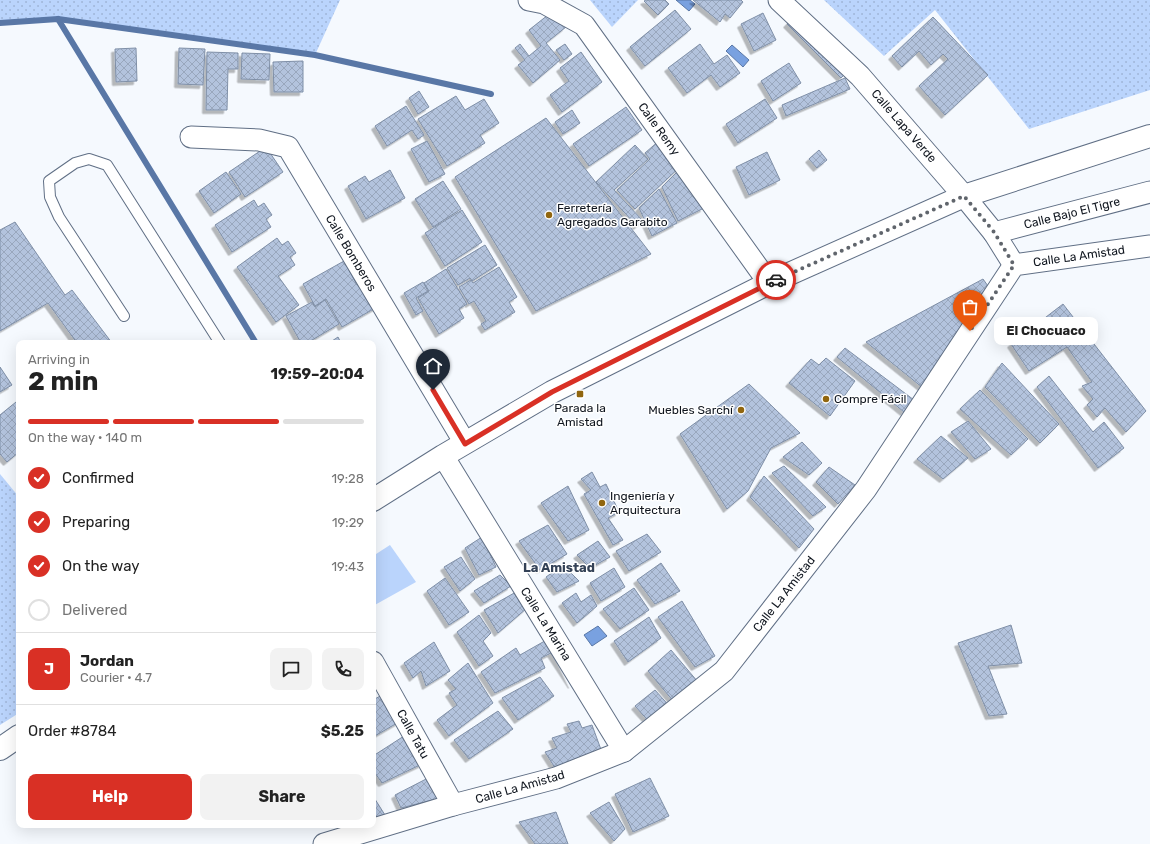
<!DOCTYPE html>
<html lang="en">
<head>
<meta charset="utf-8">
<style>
	:root { --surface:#fff; --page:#f2f2f2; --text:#222; --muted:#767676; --line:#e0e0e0; --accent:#d93025 }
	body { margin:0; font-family:Rubik,sans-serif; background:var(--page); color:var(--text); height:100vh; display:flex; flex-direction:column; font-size:15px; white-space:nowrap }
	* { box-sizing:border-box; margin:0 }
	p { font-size:13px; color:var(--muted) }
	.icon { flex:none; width:22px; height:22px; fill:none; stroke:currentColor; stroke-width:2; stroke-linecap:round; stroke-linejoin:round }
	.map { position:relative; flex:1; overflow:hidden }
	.sheet { position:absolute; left:16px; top:340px; width:360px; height:488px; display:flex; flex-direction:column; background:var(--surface); border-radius:8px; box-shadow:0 4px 16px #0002 }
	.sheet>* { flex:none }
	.pin { position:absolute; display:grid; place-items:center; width:34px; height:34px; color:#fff; margin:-41px -17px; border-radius:50% 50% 50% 0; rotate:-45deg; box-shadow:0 0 4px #0007 }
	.pin .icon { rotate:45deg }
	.courier { position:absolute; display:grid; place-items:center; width:40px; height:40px; margin:-20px; border:3px solid #d93025; border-radius:50%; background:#fff; color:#222; box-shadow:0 1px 5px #0007 }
	.bubble { position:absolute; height:28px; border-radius:8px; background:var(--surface); box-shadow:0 4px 16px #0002; font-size:13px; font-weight:700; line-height:28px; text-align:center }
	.overview em { font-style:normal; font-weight:700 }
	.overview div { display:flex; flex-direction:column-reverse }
	.overview { display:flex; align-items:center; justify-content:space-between; height:68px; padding:0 12px }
	h1 { font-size:26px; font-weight:700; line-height:30px }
	.bar { display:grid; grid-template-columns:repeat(4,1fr); gap:6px 4px; align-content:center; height:48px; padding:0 12px }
	.bar i { height:5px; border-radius:3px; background:var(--line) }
	.bar .active { background:var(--accent) }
	.bar p { grid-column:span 4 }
	.line { display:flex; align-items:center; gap:10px; padding:0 12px; border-top:1px solid var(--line) }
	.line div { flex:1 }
	.round { display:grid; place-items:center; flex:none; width:42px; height:42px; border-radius:8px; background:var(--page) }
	ol { padding:0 12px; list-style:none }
	li { display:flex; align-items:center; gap:12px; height:44px }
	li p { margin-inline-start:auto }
	li .icon { padding:4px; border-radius:50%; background:var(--accent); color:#fff; stroke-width:4 }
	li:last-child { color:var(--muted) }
	li i { width:22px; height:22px; border:2px solid var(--line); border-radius:50% }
	.button { display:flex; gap:8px; margin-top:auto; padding:8px 12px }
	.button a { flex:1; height:46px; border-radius:8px; background:var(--accent); color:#fff; font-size:16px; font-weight:700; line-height:46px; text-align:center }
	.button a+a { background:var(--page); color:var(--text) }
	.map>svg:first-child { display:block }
</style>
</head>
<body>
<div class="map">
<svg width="1150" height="844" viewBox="0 0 1150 844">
	<defs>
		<pattern id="grass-dots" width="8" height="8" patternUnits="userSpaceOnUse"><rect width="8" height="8" fill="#bad4fc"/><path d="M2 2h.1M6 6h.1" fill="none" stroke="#9fb5d8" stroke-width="1.8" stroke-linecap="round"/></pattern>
		<pattern id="building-cross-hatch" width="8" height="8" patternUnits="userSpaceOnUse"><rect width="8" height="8" fill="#b3c3dd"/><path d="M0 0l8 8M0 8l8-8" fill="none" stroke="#99a7bd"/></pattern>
		<filter id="shadow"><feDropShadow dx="-3.5" dy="3.5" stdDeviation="0" flood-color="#0004"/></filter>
	</defs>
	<rect width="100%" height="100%" fill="#f5f9fe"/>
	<g fill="url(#grass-dots)">
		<polygon points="0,0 340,0 315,55 58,19 0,23"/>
		<polygon points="590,0 638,0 612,27"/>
		<polygon points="824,0 1150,0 1150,90 1029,129 935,10 884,56"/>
		<polygon points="0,474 19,497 19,713 0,725"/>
	</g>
	<polygon fill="#bad4fc" points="390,545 416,582 373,606 373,556"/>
	<g fill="#79a1e0" stroke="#5977a6">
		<polygon points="676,0 690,0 695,4 689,11"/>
		<polygon points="732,45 749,60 743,67 726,51"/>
		<polygon points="598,626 607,636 592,646 584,635"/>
	</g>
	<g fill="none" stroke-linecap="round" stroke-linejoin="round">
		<g stroke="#5977a6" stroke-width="6">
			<polyline points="58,19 256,343"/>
			<polyline points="0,23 58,19 315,55 491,94"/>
		</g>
	</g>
	<g fill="url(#building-cross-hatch)" stroke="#7f8fa7" filter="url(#shadow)">
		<polygon points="646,0 665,0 669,4 658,15 644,1"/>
		<polygon points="693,0 741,0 743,2 730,18 725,14 720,22"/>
		<polygon points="675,10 691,29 645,66 630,47"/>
		<polygon points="553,11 566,27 546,43 560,60 533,83 518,65 525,60 515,48 520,44 529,56 541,46 529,30"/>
		<polygon points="763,13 776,40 754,51 741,24"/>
		<polygon points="933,17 988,75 945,115 919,86 948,59 943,54 931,65 919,51 902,67 892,56"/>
		<polygon points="791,20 845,74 841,78 787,24"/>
		<polygon points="565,44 572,54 564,60 556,50"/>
		<polygon points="700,44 714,64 727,55 740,73 720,87 711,75 687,93 668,68"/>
		<polygon points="136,48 137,81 116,82 115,49"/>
		<polygon points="179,48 205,49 203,85 178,84"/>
		<polygon points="207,52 238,53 238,69 228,69 227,110 206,110"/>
		<polygon points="581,52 602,82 562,112 550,95 569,81 560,68"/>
		<polygon points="242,53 270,54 269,80 241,79"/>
		<polygon points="303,61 303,92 274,92 273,62"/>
		<polygon points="789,63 801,83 773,101 761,81"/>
		<polygon points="845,78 850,89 786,116 782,105"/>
		<polygon points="419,91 429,107 418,114 409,98"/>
		<polygon points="456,96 465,110 484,99 499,123 480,135 485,143 447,166 418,119"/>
		<polygon points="765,99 777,118 738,143 726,124"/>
		<polygon points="406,106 424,135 418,139 412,130 387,146 375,126"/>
		<polygon points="626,107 642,130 589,166 573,144"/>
		<polygon points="572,110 580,123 563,134 555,122"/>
		<polygon points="546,118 651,254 536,311 455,177"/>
		<polygon points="660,140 683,164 635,209 617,190 650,159 645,153"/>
		<polygon points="427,141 445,174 429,182 411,149"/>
		<polygon points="635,145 648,159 614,190 643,221 637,226 596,182"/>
		<polygon points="266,147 283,172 245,197 229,172"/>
		<polygon points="819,150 827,160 817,168 809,159"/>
		<polygon points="767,152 780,180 749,195 736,167"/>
		<polygon points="682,167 704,208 678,221 662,187"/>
		<polygon points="390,170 405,198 366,219 348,186 365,176 369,182"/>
		<polygon points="226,172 241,194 214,213 199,191"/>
		<polygon points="443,181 461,209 433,227 415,199"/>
		<polygon points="659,189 677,223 652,236 639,208"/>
		<polygon points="254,200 258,207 264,203 272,215 266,219 271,227 232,252 215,225"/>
		<polygon points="462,210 482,242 445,266 425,233"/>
		<polygon points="15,222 65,295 72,290 112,343 77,343 48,303 0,331 0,230"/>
		<polygon points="277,238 282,245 288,241 296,253 290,257 295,265 278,276 299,305 276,322 237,267"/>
		<polygon points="485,245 497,265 472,281 470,278 458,285 447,268"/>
		<polygon points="344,261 357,285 362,281 377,307 342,327 326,299 315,306 303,284"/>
		<polygon points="499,267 517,297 509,302 515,312 485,330 481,324 486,321 474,301 469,304 459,287 471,280 473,283"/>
		<polygon points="446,269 467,304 459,309 464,318 439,334 418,298 429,291 424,283"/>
		<polygon points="983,279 993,293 923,388 866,342"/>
		<polygon points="423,282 428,291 416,298 423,311 416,315 404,293"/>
		<polygon points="325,300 339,324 307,343 301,343 286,316 312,302 315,307"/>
		<polygon points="1063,304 1146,411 1126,432 1105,408 1097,417 1087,405 1093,399 1082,386 1092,382 1067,347 1029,371 1011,344"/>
		<polygon points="338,337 341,343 329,343"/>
		<polygon points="845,348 914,400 904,412 837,357"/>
		<polygon points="826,358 855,381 830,416 789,383 811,359 819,365"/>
		<polygon points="1002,363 1059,424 1040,443 985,387"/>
		<polygon points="0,367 12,385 0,392"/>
		<polygon points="1049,376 1093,432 1104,422 1124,448 1098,468 1037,387"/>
		<polygon points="749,384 800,433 771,448 748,491 727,509 680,434"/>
		<polygon points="980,390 1028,439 1011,455 960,409"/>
		<polygon points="16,402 19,405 19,452 7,462 0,454 0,415"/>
		<polygon points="968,421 991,449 975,459 951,432"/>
		<polygon points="941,436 968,458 943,479 917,459"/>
		<polygon points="802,442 822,463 809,475 783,457"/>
		<polygon points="784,466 826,507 813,516 772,473"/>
		<polygon points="829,467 855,485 838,504 816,482"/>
		<polygon points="592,472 600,487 606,484 619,512 608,518 623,540 613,545 584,494 591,490 581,479"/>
		<polygon points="764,476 814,529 799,548 750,497"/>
		<polygon points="568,486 589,530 568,541 541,503"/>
		<polygon points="548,525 567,554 540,570 519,541"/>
		<polygon points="647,534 661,552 629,571 616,551"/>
		<polygon points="482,537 496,567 479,575 465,548"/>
		<polygon points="598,541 610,557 590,568 577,555"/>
		<polygon points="461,557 475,579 460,591 444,567"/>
		<polygon points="661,563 680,591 655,604 637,580"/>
		<polygon points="563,565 579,581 557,592 546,577"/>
		<polygon points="614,568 625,587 601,601 590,583"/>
		<polygon points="500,575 511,586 484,603 474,591"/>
		<polygon points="445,578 469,612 449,625 427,591"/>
		<polygon points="634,588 649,610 620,629 603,609"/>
		<polygon points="516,592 527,608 498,633 484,610"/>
		<polygon points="576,593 581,602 591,595 597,606 577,623 562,603"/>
		<polygon points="682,601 715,656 695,667 658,617"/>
		<polygon points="479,615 491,633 483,641 493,656 479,666 457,632"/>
		<polygon points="649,617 661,638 628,662 614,641"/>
		<polygon points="1011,625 1022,663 988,666 1007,714 989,716 958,643"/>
		<polygon points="550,638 572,685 551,653 541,658 545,668 495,693 481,672 516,648 520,655"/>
		<polygon points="434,642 450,671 426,686 421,671 413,678 404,663"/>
		<polygon points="671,650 698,682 674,702 648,671"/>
		<polygon points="468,663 493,703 449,736 437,720 457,705 449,693 456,689 448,680"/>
		<polygon points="540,677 554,696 518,720 502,698"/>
		<polygon points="655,690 672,709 652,725 635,706"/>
		<polygon points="382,695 399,722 373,737 373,700"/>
		<polygon points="498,711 513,729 469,759 454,740"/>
		<polygon points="579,721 582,728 592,725 603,755 557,771 545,752 557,748 552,738 571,732 567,724"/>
		<polygon points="404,736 422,764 382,783 373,770 373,756"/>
		<polygon points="430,777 444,797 401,808 395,795"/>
		<polygon points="650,778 669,816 633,832 615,794"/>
		<polygon points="373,796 385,815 374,818"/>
		<polygon points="609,802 625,829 614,841 590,813"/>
		<polygon points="556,812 568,844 535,844 519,822"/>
	</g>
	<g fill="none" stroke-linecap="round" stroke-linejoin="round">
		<g stroke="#606f85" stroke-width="12">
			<polyline id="lane" points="124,316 59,217 50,197 49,181 75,163 89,159 107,165 220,343"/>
		</g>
		<g stroke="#606f85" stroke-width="23">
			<g id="street">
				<polyline points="529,0 544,3 584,25 769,283"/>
				<polyline points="779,0 860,76 964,196 994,233 1014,265"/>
				<polyline points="191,137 259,140 288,147 465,443"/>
				<polyline points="994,233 1150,192"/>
				<polyline points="443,456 624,751"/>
				<polyline points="373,662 453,805"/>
				<polyline points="324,844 453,805 556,778 624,751 724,671 866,489 1014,265 1150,246"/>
			</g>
		</g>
		<g stroke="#606f85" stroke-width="24">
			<g id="highway">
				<polyline points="373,500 443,456 552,392 769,283 964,196 1150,136"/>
				<polyline points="0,749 19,736"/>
			</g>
		</g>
		<use href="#lane" stroke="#fff" stroke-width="10"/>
		<use href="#street" stroke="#fff" stroke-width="21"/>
		<use href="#highway" stroke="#fff" stroke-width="22"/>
	</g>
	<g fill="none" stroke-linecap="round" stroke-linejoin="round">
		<polyline stroke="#60656c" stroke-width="4" stroke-dasharray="0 7.2" points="776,280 964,196 994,232 1014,265 970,331"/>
		<polyline stroke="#d93025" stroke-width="5" points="433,390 465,444 552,392 776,280"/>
	</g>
	<g fill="#91660f" stroke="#fff" stroke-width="1.5">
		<circle cx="549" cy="215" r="4"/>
		<rect x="576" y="390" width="8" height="8" rx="2"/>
		<circle cx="826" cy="399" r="4"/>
		<circle cx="741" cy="410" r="4"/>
		<circle cx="602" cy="503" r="4"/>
	</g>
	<g text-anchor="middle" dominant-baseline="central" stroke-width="3" stroke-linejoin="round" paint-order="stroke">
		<g font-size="12" fill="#0f151e" stroke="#fff">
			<text transform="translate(904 126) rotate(49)">Calle Lapa Verde</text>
			<text transform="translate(659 129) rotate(54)">Calle Remy</text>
			<text transform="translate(1072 213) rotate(-14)">Calle Bajo El Tigre</text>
			<text transform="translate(351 253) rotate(59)">Calle Bomberos</text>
			<text transform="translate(1079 256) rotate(-8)">Calle La Amistad</text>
			<text transform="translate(784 594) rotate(-52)">Calle La Amistad</text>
			<text transform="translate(546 624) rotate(58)">Calle La Marina</text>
			<text transform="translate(413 734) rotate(61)">Calle Tatu</text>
			<text transform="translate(520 787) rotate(-16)">Calle La Amistad</text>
		</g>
		<g font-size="12" fill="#0f151e" stroke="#fff" text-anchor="start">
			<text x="557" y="208">Ferretería<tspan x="557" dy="14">Agregados Garabito</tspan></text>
			<text x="834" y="399">Compre Fácil</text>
			<text x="580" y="408" text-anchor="middle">Parada la<tspan x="580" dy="14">Amistad</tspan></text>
			<text x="733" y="410" text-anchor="end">Muebles Sarchí</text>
			<text x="610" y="496">Ingeniería y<tspan x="610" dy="14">Arquitectura</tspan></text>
		</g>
		<g font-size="13" font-weight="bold" fill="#334156" stroke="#fff">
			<text x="559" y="567">La Amistad</text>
		</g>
	</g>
</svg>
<div class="pin" style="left:970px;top:331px;background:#ea580c"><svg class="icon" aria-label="bag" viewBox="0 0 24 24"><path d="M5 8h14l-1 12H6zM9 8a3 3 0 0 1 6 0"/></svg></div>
<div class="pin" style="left:433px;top:390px;background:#1f2937"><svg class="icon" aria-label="home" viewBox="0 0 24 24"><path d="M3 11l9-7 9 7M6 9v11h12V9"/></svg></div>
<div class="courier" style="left:776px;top:280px"><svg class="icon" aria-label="car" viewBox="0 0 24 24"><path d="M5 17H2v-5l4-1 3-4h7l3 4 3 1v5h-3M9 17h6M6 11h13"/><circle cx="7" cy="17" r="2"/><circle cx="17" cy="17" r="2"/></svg></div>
<div class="bubble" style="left:994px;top:317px;width:104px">El Chocuaco</div>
<section class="sheet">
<div class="overview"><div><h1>2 min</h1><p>Arriving in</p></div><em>19:59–20:04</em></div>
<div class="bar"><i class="active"></i><i class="active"></i><i class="active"></i><i></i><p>On the way · 140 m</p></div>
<ol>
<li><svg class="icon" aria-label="check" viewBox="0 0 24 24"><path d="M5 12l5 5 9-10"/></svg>Confirmed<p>19:28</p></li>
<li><svg class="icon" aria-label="check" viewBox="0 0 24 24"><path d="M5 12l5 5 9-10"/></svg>Preparing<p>19:29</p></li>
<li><svg class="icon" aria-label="check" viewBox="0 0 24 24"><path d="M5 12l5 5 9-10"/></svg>On the way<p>19:43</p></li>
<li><i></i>Delivered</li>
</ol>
<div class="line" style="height:72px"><b class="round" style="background:var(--accent);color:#fff">J</b><div><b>Jordan</b><p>Courier · 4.7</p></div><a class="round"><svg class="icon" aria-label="chat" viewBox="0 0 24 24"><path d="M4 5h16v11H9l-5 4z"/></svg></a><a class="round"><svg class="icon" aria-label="phone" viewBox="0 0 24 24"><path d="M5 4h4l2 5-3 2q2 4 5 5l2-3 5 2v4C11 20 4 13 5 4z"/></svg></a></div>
<div class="line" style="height:52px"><div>Order #8784</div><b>$5.25</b></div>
<div class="button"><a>Help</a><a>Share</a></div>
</section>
</div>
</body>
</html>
